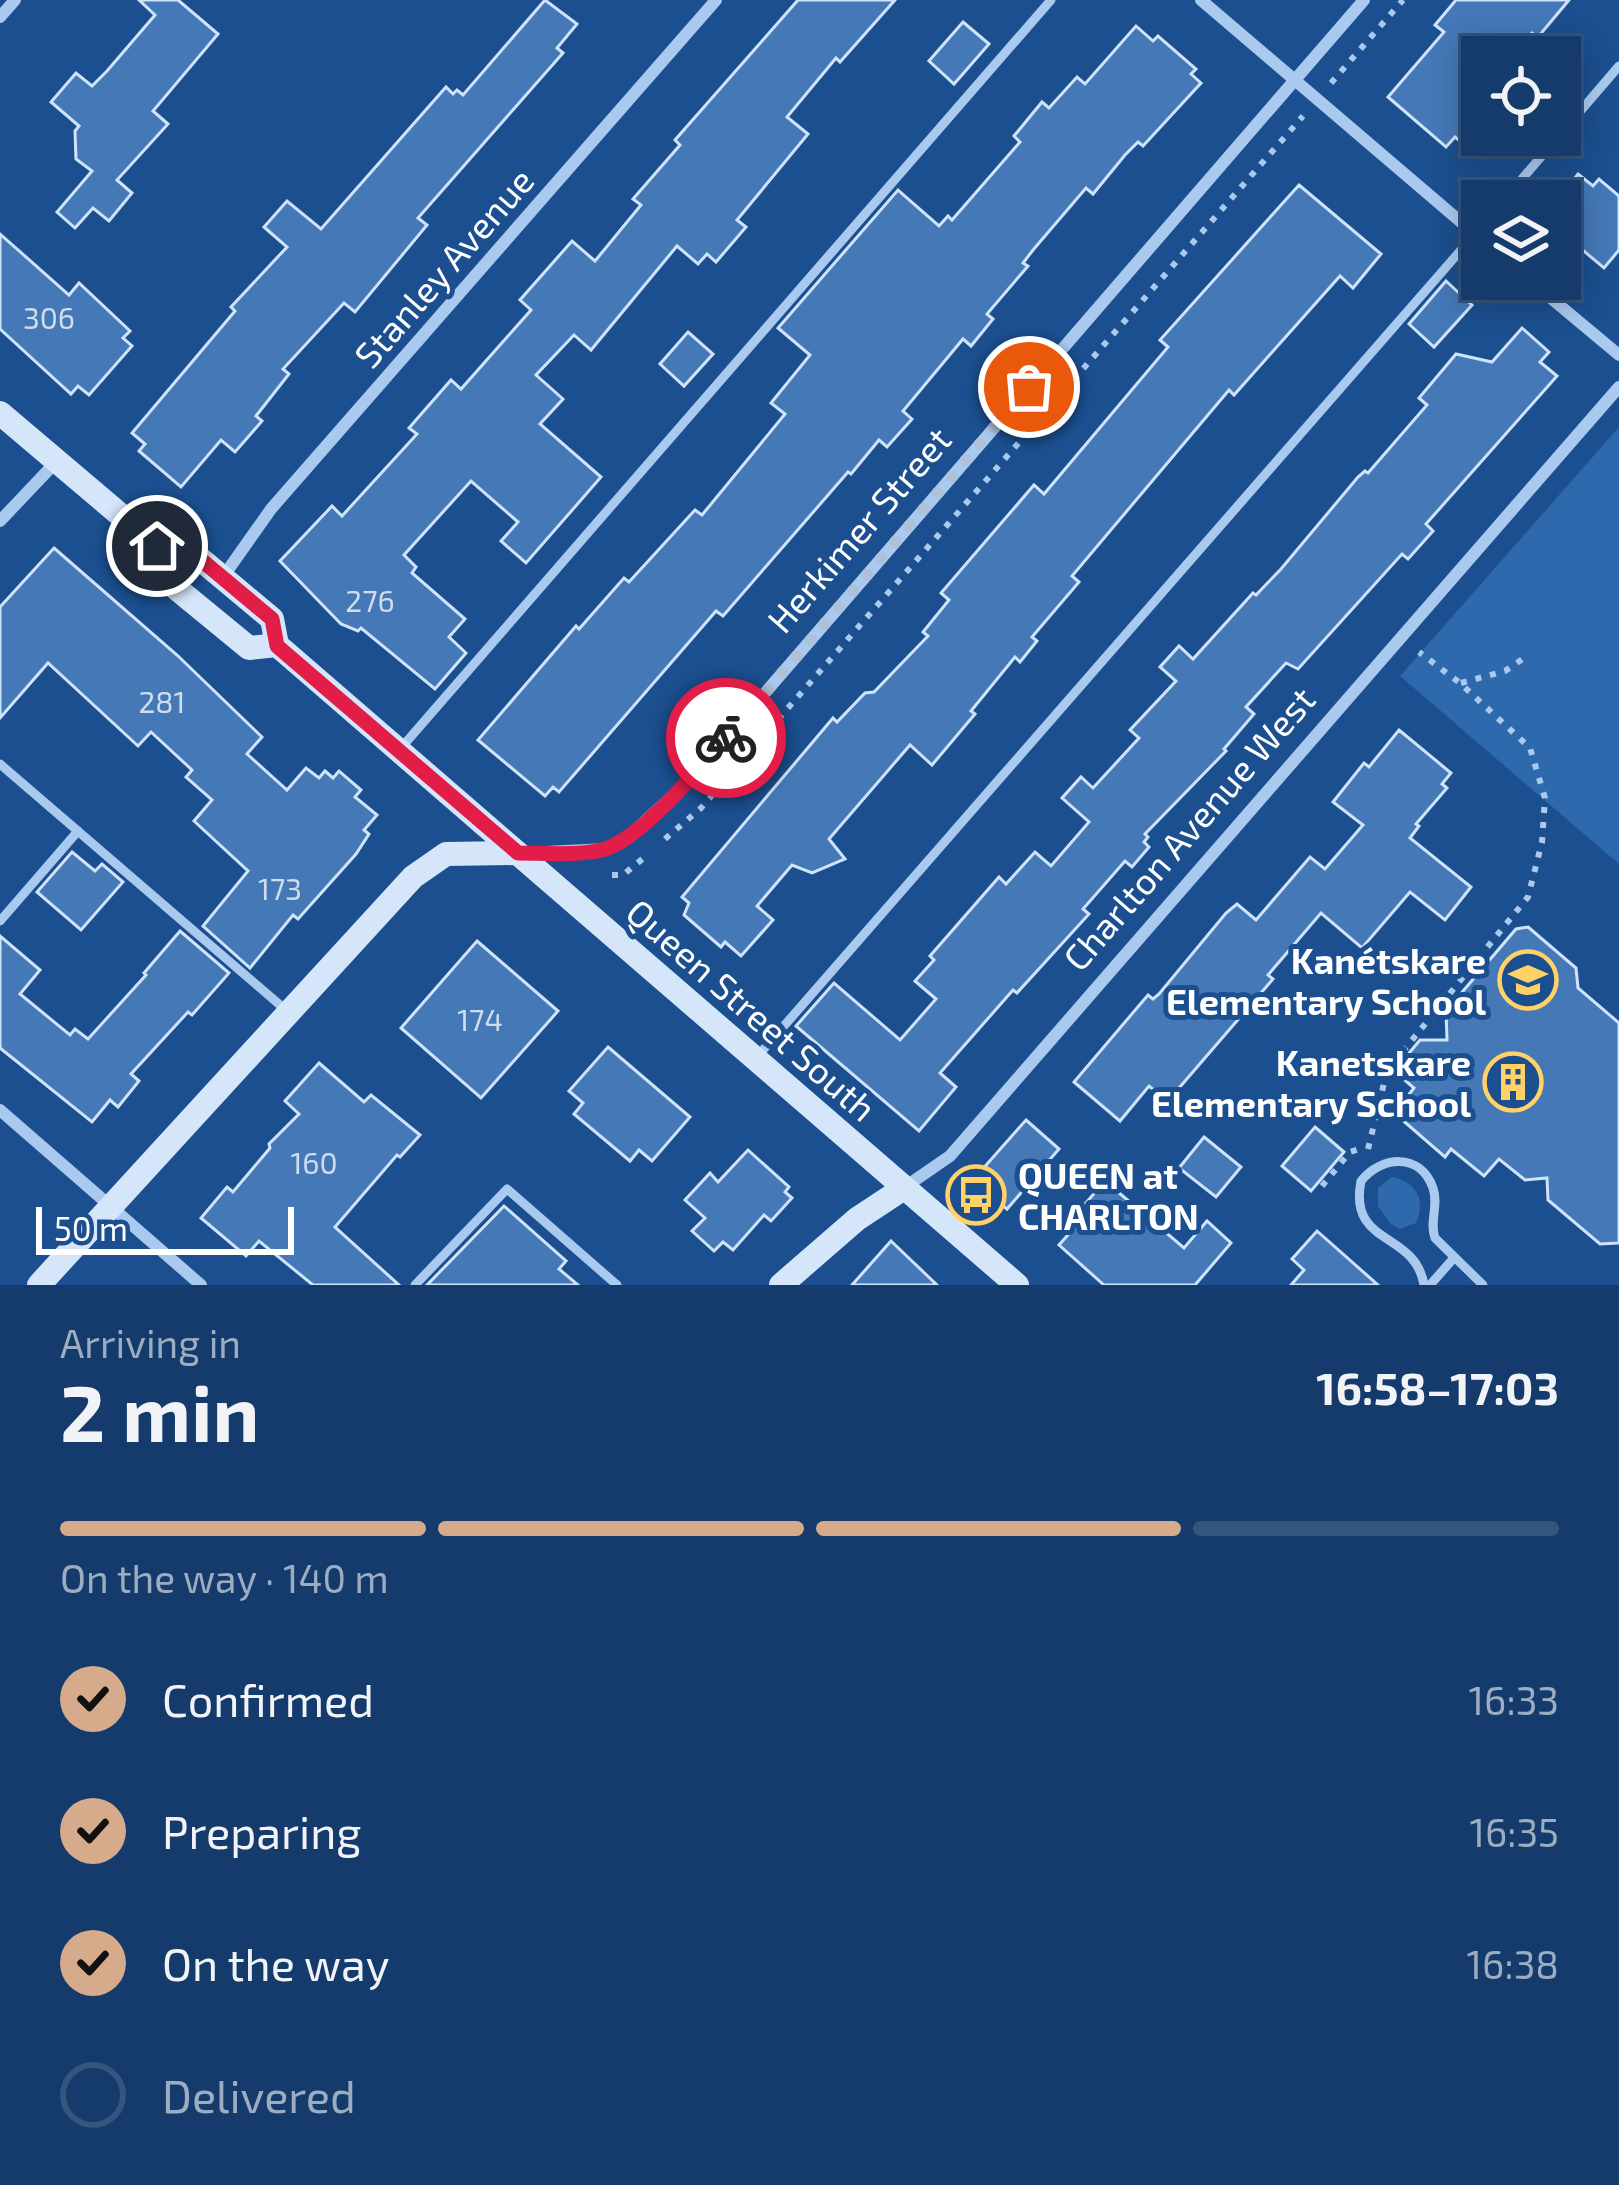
<!DOCTYPE html>
<html lang="en">
<head>
<meta charset="utf-8">
<style>
	:root { --surface:#143b6b; --page:#1d4271; --text:#f1f3f6; --muted:#9dadc1; --line:#33557e; --accent:#d6ab8b }
	body { margin:0; font-family:"Exo 2",sans-serif; background:var(--page); color:var(--text); height:100vh; display:flex; flex-direction:column; font-size:45px; white-space:nowrap }
	* { box-sizing:border-box; margin:0 }
	p { font-size:39px; color:var(--muted) }
	.icon { flex:none; width:66px; height:66px; fill:none; stroke:currentColor; stroke-width:2; stroke-linecap:round; stroke-linejoin:round }
	.map { position:relative; height:1285px; overflow:hidden }
	.details { display:flex; flex-direction:column; background:var(--surface); flex:1 }
	.details>* { flex:none }
	.fabs { position:absolute; left:1461px; top:36px; display:grid; gap:24px }
	.fabs a { display:grid; place-items:center; width:120px; height:120px; border-radius:0px; background:var(--surface); box-shadow:0 6px 30px #0003,0 0 0 3px var(--line); font-size:60px }
	.scale { position:absolute; left:36px; bottom:30px; width:258px; box-sizing:border-box; padding-left:12px; border:6px solid #fff; border-top:0; font-size:33px; line-height:42px; white-space:nowrap; color:#fff; -webkit-text-stroke:9px #1b4f8f; paint-order:stroke }
	.pin { position:absolute; display:grid; place-items:center; width:102px; height:102px; color:#fff; margin:-51px; border:6px solid #fff; border-radius:50%; box-shadow:0 3px 12px #0007 }
	.courier { position:absolute; display:grid; place-items:center; width:120px; height:120px; margin:-60px; border:9px solid #e11d48; border-radius:50%; background:#fff; color:#222; box-shadow:0 3px 15px #0007 }
	.summary em { font-style:normal; font-weight:700 }
	.summary div { display:flex; flex-direction:column-reverse }
	.summary { display:flex; align-items:center; justify-content:space-between; height:204px; padding:0 60px }
	h1 { font-size:78px; font-weight:700; line-height:90px }
	.bar { display:grid; grid-template-columns:repeat(4,1fr); gap:18px 12px; align-content:center; height:144px; padding:0 60px }
	.bar i { height:15px; border-radius:9px; background:var(--line) }
	.bar .active { background:var(--accent) }
	.bar p { grid-column:span 4 }
	ol { padding:0 60px; list-style:none }
	li { display:flex; align-items:center; gap:36px; height:132px }
	li p { margin-inline-start:auto }
	li .icon { padding:12px; border-radius:50%; background:var(--accent); color:#111; stroke-width:4 }
	li:last-child { color:var(--muted) }
	li i { width:66px; height:66px; border:6px solid var(--line); border-radius:50% }
	.map>svg:first-child { display:block }
</style>
</head>
<body>
<div class="map">
<svg width="1619" height="1285" viewBox="0 0 1619 1285">
	<rect width="100%" height="100%" fill="#1b4f8f"/>
	<g fill="#2e69ad">
		<polygon points="1619,427 1619,864 1400,676"/>
		<path d="M 1392,1177 C 1417,1182 1426,1201 1416,1223 L 1400,1229 L 1391,1224 L 1378,1206 L 1378,1188 Z"/>
	</g>
	<g fill="#4478b7" stroke="#cfe3fa" stroke-width="3">
		<polygon points="139,0 178,0 218,34 153,111 168,124 117,180 132,193 109,221 93,208 75,228 57,212 92,171 76,159 75,131 79,126 51,102 76,73 92,86 107,71 155,15"/>
		<polygon points="545,0 577,24 557,48 563,53 418,218 427,225 355,312 344,303 283,369 289,374 256,416 262,421 235,452 221,440 181,487 139,451 145,444 132,433 235,311 231,307 287,247 264,227 287,201 321,229 446,87 453,94 457,90 463,95"/>
		<polygon points="798,0 895,0 840,62 836,58 787,117 808,134 737,220 746,227 716,262 707,254 698,264 677,246 591,350 574,335 536,375 563,399 540,424 601,477 526,563 501,541 518,522 471,481 404,555 416,567 412,573 465,619 449,637 466,653 435,689 361,628 358,631 341,624 280,561 332,506 342,516 417,434 409,428 451,380 461,389 531,310 520,300 572,241 595,261 641,205 633,199 680,145 675,140"/>
		<polygon points="1456,0 1569,0 1538,37 1532,33 1514,57 1482,57 1482,133 1469,148 1455,137 1446,147 1388,97 1444,32 1435,25"/>
		<polygon points="963,22 989,44 954,84 929,61"/>
		<polygon points="1136,26 1153,41 1158,36 1196,69 1191,74 1201,83 1143,146 1138,142 1125,155 1093,194 1086,188 1033,250 1023,263 1028,266 987,314 993,319 971,346 963,339 903,411 912,419 887,447 879,440 851,474 848,472 723,616 716,611 559,792 553,787 545,796 478,740 576,626 579,629 624,578 629,582 695,510 702,515 785,414 771,403 810,355 778,328 898,190 939,226 948,216 952,220 1020,142 1014,136 1042,102 1049,108 1077,77 1085,84"/>
		<polygon points="1578,174 1593,186 1599,179 1619,196 1619,250 1604,268 1560,231 1573,210 1559,198"/>
		<polygon points="1299,185 1381,254 1353,288 1340,276 1234,395 1229,390 1072,576 1079,582 1032,637 1037,641 1020,662 1015,657 971,711 975,714 932,765 910,745 829,839 845,859 812,873 792,865 757,906 773,920 741,956 725,942 721,947 684,915 689,903 682,897 833,718 837,722 865,693 874,692 928,636 923,632 949,600 941,593 1034,485 1044,494 1168,347 1160,340"/>
		<polygon points="0,234 69,295 79,283 130,331 123,338 132,346 89,395 78,386 71,394 0,329"/>
		<polygon points="1446,281 1472,305 1434,347 1409,324"/>
		<polygon points="1522,328 1549,352 1540,362 1557,376 1426,524 1433,531 1408,559 1402,554 1298,669 1286,663 1246,707 1254,714 1224,749 1226,751 1145,834 1148,837 1144,842 1149,847 1132,867 1125,861 1083,909 1089,914 1017,993 1013,990 940,1073 956,1087 919,1131 796,1026 834,983 900,1040 936,999 915,981 934,960 930,956 999,877 1006,884 1035,852 1051,866 1089,822 1062,798 1081,777 1093,788 1139,738 1130,730 1176,681 1160,667 1179,646 1193,659 1253,593 1256,595 1281,569 1358,477 1365,471 1368,473 1427,405 1419,398 1456,354 1492,362"/>
		<polygon points="688,332 713,354 684,386 660,364"/>
		<polygon points="54,548 177,655 262,737 247,754 287,790 306,768 319,778 325,771 333,778 339,771 361,790 355,797 377,815 364,830 369,834 356,854 298,919 293,915 250,968 203,926 248,871 194,821 212,800 186,777 192,770 151,732 138,746 48,663 0,718 0,607"/>
		<polygon points="1399,730 1451,773 1442,784 1447,788 1416,824 1419,826 1410,838 1471,887 1445,920 1410,892 1362,948 1321,913 1268,975 1273,979 1173,1095 1165,1099 1149,1086 1120,1121 1074,1082 1148,995 1153,999 1159,994 1226,913 1237,904 1256,920 1310,857 1325,869 1363,825 1333,802 1364,763 1369,767"/>
		<polygon points="72,852 95,871 102,864 123,882 81,930 37,892"/>
		<polygon points="1528,927 1576,968 1578,988 1619,1023 1619,1243 1600,1244 1548,1200 1547,1178 1525,1180 1499,1159 1484,1176 1451,1149 1445,1157 1400,1118 1399,1107 1414,1088 1401,1077 1399,1065 1420,1040 1447,1040 1446,1011 1516,929"/>
		<polygon points="180,931 229,973 192,1015 188,1012 131,1074 139,1081 118,1107 110,1100 92,1122 0,1048 0,936 40,970 20,994 70,1035 75,1029 88,1039 146,975 144,973"/>
		<polygon points="477,941 558,1011 481,1098 401,1028"/>
		<polygon points="608,1047 690,1117 652,1161 639,1150 630,1161 574,1114 583,1103 569,1091"/>
		<polygon points="319,1063 364,1102 371,1095 420,1135 400,1157 397,1155 335,1227 399,1285 313,1285 259,1241 246,1256 201,1218 227,1187 233,1192 270,1148 269,1144 299,1114 285,1101"/>
		<polygon points="1026,1120 1059,1149 1007,1209 981,1186 980,1172"/>
		<polygon points="1315,1127 1344,1152 1311,1191 1282,1166"/>
		<polygon points="1204,1137 1241,1167 1216,1197 1179,1168"/>
		<polygon points="748,1150 789,1187 785,1192 792,1198 771,1221 764,1215 733,1250 723,1242 714,1251 692,1231 705,1218 685,1200 710,1173 718,1182"/>
		<polygon points="1105,1181 1184,1248 1207,1221 1231,1243 1195,1285 1104,1285 1059,1245 1083,1218 1077,1213"/>
		<polygon points="504,1206 566,1261 559,1269 578,1285 427,1285"/>
		<polygon points="1317,1231 1378,1285 1291,1285 1304,1270 1292,1259"/>
		<polygon points="891,1241 937,1285 852,1285"/>
	</g>
	<g fill="none" stroke-linecap="round" stroke-linejoin="round">
		<g stroke="#a9c9ee" stroke-width="6" stroke-dasharray="6 9" stroke-linecap="butt">
			<polyline points="1331,83 1403,0"/>
			<polyline points="1461,683 1505,671 1524,658"/>
			<polyline points="665,839 701,808 1303,116"/>
			<polyline points="612,875 623,875 646,856"/>
			<polyline points="1368,1149 1387,1071 1528,897 1542,842 1545,798 1530,748 1460,683 1419,652"/>
			<polyline points="1322,1186 1350,1152 1363,1148"/>
		</g>
		<g stroke="#a9c9ee" stroke-width="9">
			<polyline points="1503,201 1619,66"/>
			<polyline points="401,748 1051,0"/>
			<polyline points="0,764 287,1011"/>
			<polyline points="0,921 78,831"/>
			<polyline points="756,1058 1482,226"/>
			<polyline points="415,1285 507,1189 617,1285"/>
			<path d="M 1424,1285 C 1415,1230 1348,1247 1361,1181 C 1381,1156 1420,1152 1433,1188 C 1439,1205 1429,1222 1435,1238 L 1483,1285"/>
			<polyline points="1430,1285 1453,1259"/>
		</g>
		<g stroke="#a9c9ee" stroke-width="12">
			<polyline points="1201,0 1482,240"/>
			<polyline points="0,17 15,0"/>
			<polyline points="1528,279 1619,355"/>
			<polyline points="0,521 56,462"/>
			<polyline points="223,577 271,509 716,0"/>
			<polyline points="524,853 608,849 631,834 688,782 1364,0"/>
			<polyline points="0,1110 201,1285"/>
			<polyline points="905,1187 950,1156 1619,387"/>
		</g>
		<g stroke="#d6e6fa" stroke-width="24">
			<polyline points="0,413 157,546 193,553 223,578 272,619 277,645 1017,1285"/>
			<polyline points="157,546 165,579 249,648 277,645"/>
			<polyline points="39,1285 413,877 446,854 517,853"/>
			<polyline points="781,1285 857,1219 904,1188"/>
		</g>
	</g>
	<g fill="none" stroke-linecap="round" stroke-linejoin="round">
		<polyline stroke="#afc1d8" stroke-width="12" stroke-dasharray="0 21.6" points="726,738 1029,387"/>
		<path stroke="#e11d48" stroke-width="15" d="M 157,546 L 193,553 L 272,619 L 277,646 L 518,853 C 545,853 575,856 602,850 C 638,842 701,767 726,738"/>
	</g>
	<defs>
		<g id="school-ring" transform="scale(3)"><circle r="9.5" fill="#1b4f8f" stroke="#ffd166" stroke-width="1.5"/><path d="M0-5L7-2L0 1L-7-2ZM-4 1L0 2.5L4 1V4Q0 6-4 4Z" fill="#ffd166"/></g>
		<g id="building-ring" transform="scale(3)"><circle r="9.5" fill="#1b4f8f" stroke="#ffd166" stroke-width="1.5"/><path d="M-4-6H4V6H1V3H-1V6H-4ZM-2.5-4.3h1.7v1.8h-1.7ZM.8-4.3h1.7v1.8H.8ZM-2.5-1h1.7V.8h-1.7ZM.8-1h1.7V.8H.8Z" fill="#ffd166"/></g>
		<g id="bus-ring" transform="scale(3)"><circle r="9.5" fill="#1b4f8f" stroke="#ffd166" stroke-width="1.5"/><path d="M-5-6H5V4H4V6H2V4H-2V6H-4V4H-5ZM-3.5-4V0h7V-4ZM-3.5 1.2v1.5H-2V1.2ZM2 1.2v1.5H3.5V1.2Z" fill="#ffd166"/></g>
	</defs>
	<g fill-rule="evenodd">
		<use href="#school-ring" x="1528" y="980"/>
		<use href="#building-ring" x="1513" y="1082"/>
		<use href="#bus-ring" x="976" y="1195"/>
	</g>
	<g text-anchor="middle" dominant-baseline="central" stroke-width="10" stroke-linejoin="round" paint-order="stroke">
		<g font-size="30" fill="#d0dded">
			<text x="49" y="317">306</text>
			<text x="370" y="600">276</text>
			<text x="162" y="701">281</text>
			<text x="280" y="888">173</text>
			<text x="480" y="1019">174</text>
			<text x="314" y="1162">160</text>
		</g>
		<g font-size="36" fill="#fff" stroke="#1b4f8f">
			<text transform="translate(443 267) rotate(-49)">Stanley Avenue</text>
			<text transform="translate(858 529) rotate(-49)">Herkimer Street</text>
			<text transform="translate(1188 828) rotate(-49)">Charlton Avenue West</text>
			<text transform="translate(752 1009) rotate(41)">Queen Street South</text>
		</g>
		<g font-size="36" font-weight="bold" fill="#fff" stroke="#1b4f8f" text-anchor="end">
			<text x="1486" y="959">Kanétskare<tspan x="1486" dy="41">Elementary School</tspan></text>
			<text x="1471" y="1061">Kanetskare<tspan x="1471" dy="41">Elementary School</tspan></text>
			<text x="1018" y="1174" text-anchor="start">QUEEN at<tspan x="1018" dy="41">CHARLTON</tspan></text>
		</g>
	</g>
</svg>
<div class="fabs">
<a><svg class="icon" aria-label="locate" viewBox="0 0 24 24"><circle cx="12" cy="12" r="6"/><path d="M12 2v4M12 18v4M2 12h4M18 12h4"/></svg></a>
<a><svg class="icon" aria-label="layers" viewBox="0 0 24 24"><path d="M12 4l9 5-9 5-9-5zM3 14l9 5 9-5"/></svg></a>
</div>
<div class="scale">50 m</div>
<div class="pin" style="left:1029px;top:387px;background:#ea580c"><svg class="icon" aria-label="bag" viewBox="0 0 24 24"><path d="M5 8h14l-1 12H6zM9 8a3 3 0 0 1 6 0"/></svg></div>
<div class="pin" style="left:157px;top:546px;background:#1f2937"><svg class="icon" aria-label="home" viewBox="0 0 24 24"><path d="M3 11l9-7 9 7M6 9v11h12V9"/></svg></div>
<div class="courier" style="left:726px;top:738px"><svg class="icon" aria-label="bike" viewBox="0 0 24 24"><circle cx="6" cy="16" r="4"/><circle cx="18" cy="16" r="4"/><path d="M6 16l4-8h5l3 8M10 8l3 8H6M13 5h3"/></svg></div>
</div>
<section class="details">
<div class="summary"><div><h1>2 min</h1><p>Arriving in</p></div><em>16:58–17:03</em></div>
<div class="bar"><i class="active"></i><i class="active"></i><i class="active"></i><i></i><p>On the way · 140 m</p></div>
<ol>
<li><svg class="icon" aria-label="check" viewBox="0 0 24 24"><path d="M5 12l5 5 9-10"/></svg>Confirmed<p>16:33</p></li>
<li><svg class="icon" aria-label="check" viewBox="0 0 24 24"><path d="M5 12l5 5 9-10"/></svg>Preparing<p>16:35</p></li>
<li><svg class="icon" aria-label="check" viewBox="0 0 24 24"><path d="M5 12l5 5 9-10"/></svg>On the way<p>16:38</p></li>
<li><i></i>Delivered</li>
</ol>
</section>
</body>
</html>
